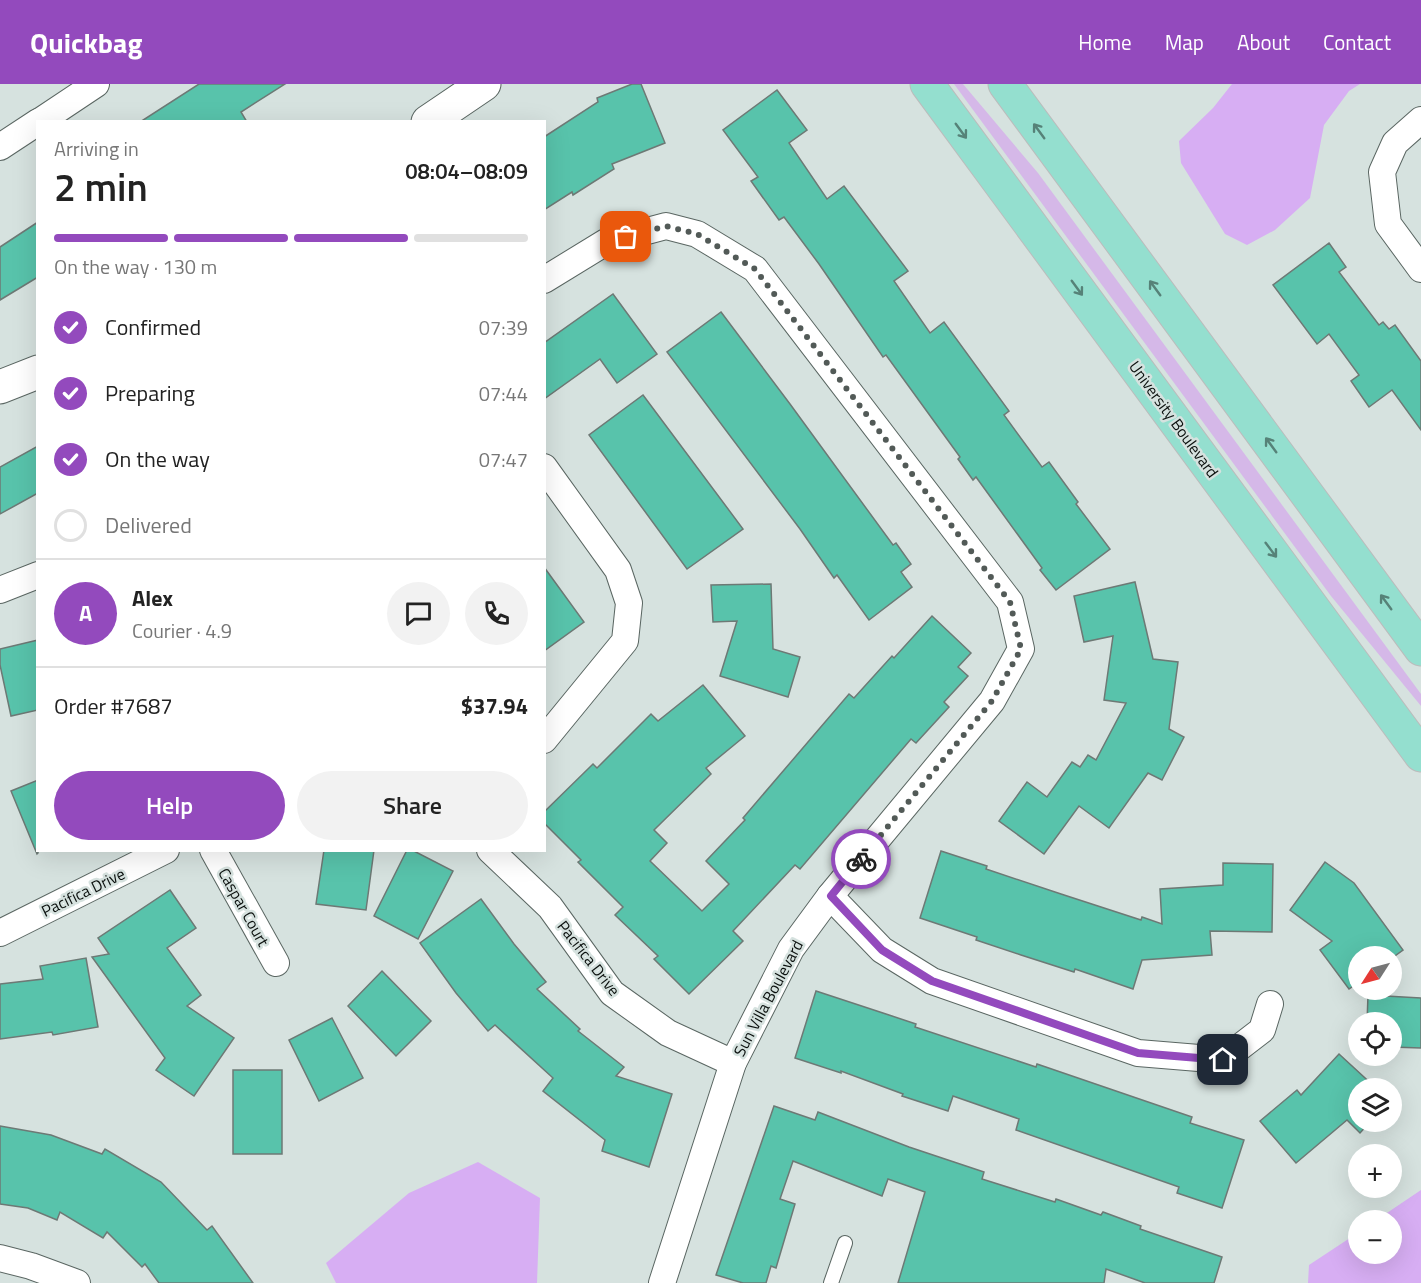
<!DOCTYPE html>
<html lang="en">
<head>
<meta charset="utf-8">
<style>
	:root { --surface:#fff; --page:#f2f2f2; --text:#222; --muted:#767676; --line:#e0e0e0; --accent:#934abd }
	body { margin:0; font-family:"Titillium Web",sans-serif; background:var(--page); color:var(--text); height:100vh; display:flex; flex-direction:column; font-size:22px; white-space:nowrap }
	* { box-sizing:border-box; margin:0 }
	p { font-size:20px; color:var(--muted) }
	.icon { flex:none; width:33px; height:33px; fill:none; stroke:currentColor; stroke-width:2; stroke-linecap:round; stroke-linejoin:round }
	.map { position:relative; flex:1; overflow:hidden }
	.sheet { position:absolute; left:36px; top:36px; width:510px; height:732px; display:flex; flex-direction:column; background:var(--surface); border-radius:0px; box-shadow:0 6px 24px #0002 }
	.sheet>* { flex:none }
	.needle { width:39px; rotate:234deg }
	.tools { position:absolute; left:1348px; top:862px; display:grid; gap:12px }
	.tools a { display:grid; place-items:center; width:54px; height:54px; border-radius:50%; background:var(--surface); box-shadow:0 6px 24px #0002; font-size:30px }
	.pin { position:absolute; display:grid; place-items:center; width:51px; height:51px; color:#fff; margin:-26px; border-radius:12px; box-shadow:0 3px 9px #0006 }
	.courier { position:absolute; display:grid; place-items:center; width:60px; height:60px; margin:-30px; border:4px solid #934abd; border-radius:50%; background:#fff; color:#222; box-shadow:0 2px 8px #0007 }
	.head em { font-style:normal; font-weight:600 }
	.head div { display:flex; flex-direction:column-reverse }
	.head { display:flex; align-items:center; justify-content:space-between; height:102px; padding:0 18px }
	h1 { font-size:39px; font-weight:600; line-height:45px }
	.bar { display:grid; grid-template-columns:repeat(4,1fr); gap:9px 6px; align-content:center; height:72px; padding:0 18px }
	.bar i { height:8px; border-radius:4px; background:var(--line) }
	.bar .on { background:var(--accent) }
	.bar p { grid-column:span 4 }
	.line { display:flex; align-items:center; gap:15px; padding:0 18px; border-top:2px solid var(--line) }
	.line div { flex:1 }
	.round { display:grid; place-items:center; flex:none; width:63px; height:63px; border-radius:32px; background:var(--page) }
	ol { padding:0 18px; list-style:none }
	li { display:flex; align-items:center; gap:18px; height:66px }
	li p { margin-inline-start:auto }
	li .icon { padding:6px; border-radius:50%; background:var(--accent); color:#fff; stroke-width:4 }
	li:last-child { color:var(--muted) }
	li i { width:33px; height:33px; border:3px solid var(--line); border-radius:50% }
	.button { display:flex; gap:12px; margin-top:auto; padding:12px 18px }
	.button a { flex:1; height:69px; border-radius:36px; background:var(--accent); color:#fff; font-size:24px; font-weight:600; line-height:69px; text-align:center }
	.button a+a { background:var(--page); color:var(--text) }
	header { display:flex; align-items:center; gap:36px; box-sizing:border-box; height:84px; padding:0 30px; background:var(--accent); color:#fff }
	header strong { font-size:28px }
	nav { display:flex; gap:33px; margin-inline-start:auto; font-size:21px }
	.map>svg:first-child { display:block }
</style>
</head>
<body>
<header>
<strong>Quickbag</strong>
<nav><a>Home</a><a>Map</a><a>About</a><a>Contact</a></nav>
</header>
<div class="map">
<svg width="1421" height="1199" viewBox="0 0 1421 1199">
	<rect width="100%" height="100%" fill="#d6e2df"/>
	<polygon fill="#d5b8e8" points="954,0 963,0 1038,89 1421,610 1421,622 1331,512"/>
	<g fill="#d7aef3">
		<polygon points="1232,0 1360,0 1349,7 1324,41 1310,114 1275,146 1247,161 1225,150 1181,79 1179,57 1213,24"/>
		<polygon points="478,1078 540,1114 537,1199 336,1199 326,1179 409,1109"/>
		<polygon points="1421,1106 1421,1199 1308,1199 1309,1181 1359,1148 1359,1170 1392,1170 1392,1137 1375,1137"/>
	</g>
	<g fill="#58c3ab" stroke="#6d7975" stroke-width="1.5">
		<polygon points="199,0 285,0 241,28 247,38 140,38"/>
		<polygon points="632,0 641,0 665,59 612,80 614,85 573,111 572,108 544,126 544,53 598,18 597,14"/>
		<polygon points="777,6 807,46 789,59 827,115 844,102 908,187 894,197 930,249 944,238 1009,327 1004,331 1042,383 1049,378 1078,418 1076,420 1110,465 1056,506 1040,486 1042,484 976,393 973,396 958,375 960,373 886,271 883,273 819,180 784,133 779,136 751,97 758,93 723,46"/>
		<polygon points="38,138 38,193 0,216 0,163"/>
		<polygon points="1329,159 1346,183 1339,188 1379,241 1383,238 1389,245 1395,241 1421,277 1421,346 1392,306 1369,323 1351,297 1359,291 1329,250 1317,260 1273,201"/>
		<polygon points="613,210 657,270 617,299 600,275 544,315 544,259"/>
		<polygon points="721,228 790,320 893,461 896,459 911,480 901,488 912,503 869,536 837,491 834,494 800,445 667,268"/>
		<polygon points="643,311 743,445 687,485 589,351"/>
		<polygon points="38,362 38,409 0,430 0,383"/>
		<polygon points="544,483 584,538 544,567"/>
		<polygon points="1135,498 1153,575 1178,578 1169,645 1184,653 1162,696 1148,689 1109,744 1079,722 1044,770 999,737 1027,698 1047,713 1072,678 1080,683 1088,671 1096,676 1126,619 1104,616 1113,552 1084,558 1074,512"/>
		<polygon points="771,500 773,565 800,573 788,613 720,592 737,537 713,538 711,501"/>
		<polygon points="932,532 971,569 958,583 968,592 944,618 949,623 916,659 911,655 800,785 795,781 733,847 743,857 689,910 654,875 658,872 615,831 623,823 578,778 581,776 544,739 544,728 593,680 597,684 651,630 658,637 703,601 745,652 706,684 711,690 654,746 667,759 650,777 702,827 729,800 706,777 745,736 743,734 849,610 854,614 892,572 894,574"/>
		<polygon points="38,556 38,626 11,632 0,581 0,565"/>
		<polygon points="38,696 38,769 37,770 11,707"/>
		<polygon points="324,766 374,766 366,826 316,820"/>
		<polygon points="407,766 412,766 453,787 418,855 374,832"/>
		<polygon points="941,767 987,782 986,785 1061,810 1141,836 1142,833 1162,840 1160,805 1223,801 1223,779 1273,780 1272,848 1210,847 1212,871 1142,876 1133,905 1075,885 1074,888 1021,871 976,856 977,853 920,834"/>
		<polygon points="1325,778 1354,799 1403,866 1392,874 1359,873 1359,898 1349,905 1320,866 1332,857 1290,826"/>
		<polygon points="170,806 196,844 167,864 201,911 187,922 234,954 194,1012 156,986 165,974 92,873 109,870 98,854"/>
		<polygon points="481,815 514,860 546,898 537,905 580,945 578,947 624,983 616,992 672,1010 649,1083 602,1067 605,1056 543,1007 553,994 495,941 488,947 456,909 420,859"/>
		<polygon points="86,874 98,943 53,951 52,948 0,955 0,900 43,895 40,882"/>
		<polygon points="382,887 431,937 396,972 348,922"/>
		<polygon points="816,907 889,931 916,940 915,943 1036,983 1037,980 1192,1033 1190,1039 1244,1056 1222,1124 1177,1109 1179,1103 1016,1046 1019,1035 953,1012 948,1027 902,1012 903,1010 841,987 841,989 795,974"/>
		<polygon points="1368,911 1421,914 1421,964 1392,963 1392,939 1367,939"/>
		<polygon points="332,934 363,994 319,1017 289,956"/>
		<polygon points="1339,970 1377,1005 1359,1005 1359,1038 1370,1038 1360,1049 1347,1036 1296,1079 1260,1037 1297,1006 1301,1011"/>
		<rect x="233" y="986" width="49" height="84"/>
		<polygon points="774,1022 815,1036 818,1028 909,1063 984,1088 982,1095 1055,1118 1056,1115 1101,1131 1103,1128 1141,1142 1140,1145 1222,1173 1214,1199 1145,1199 1106,1185 1104,1199 898,1199 925,1108 888,1095 882,1112 793,1077 780,1115 795,1120 776,1184 771,1182 766,1199 743,1199 716,1191"/>
		<polygon points="0,1042 51,1051 102,1070 105,1065 161,1098 207,1146 212,1142 253,1199 159,1199 145,1180 142,1183 107,1148 103,1154 60,1128 57,1136 28,1124 0,1120"/>
	</g>
	<g fill="none" stroke-linecap="round" stroke-linejoin="round">
		<g stroke="#5a6662" stroke-width="16">
			<polyline id="lane" points="831,1199 845,1159"/>
		</g>
		<g stroke="#5a6662" stroke-width="28">
			<g id="street">
				<polyline points="1421,36 1395,59 1382,88 1388,140 1421,185"/>
				<polyline points="39,38 96,0"/>
				<polyline points="0,63 38,38"/>
				<polyline points="544,196 606,158 666,142 697,150 755,185 1010,518 1021,565 992,617 830,812 791,865 733,979 662,1199"/>
				<polyline points="544,383 618,486 629,519 625,557 544,656"/>
				<polyline points="0,506 38,491"/>
				<polyline points="213,766 276,879"/>
				<polyline points="490,766 550,823 612,909 668,949 733,979"/>
				<polyline points="830,812 882,866 932,897 1138,969 1223,976 1262,946 1270,920"/>
				<polyline points="0,849 166,766"/>
				<polyline points="0,1174 31,1182 77,1199"/>
			</g>
		</g>
		<g stroke="#5a6662" stroke-width="35">
			<g id="secondary">
				<polyline points="428,38 484,0"/>
				<polyline points="0,303 38,288"/>
			</g>
		</g>
		<g stroke="#bbbcbc" stroke-width="35">
			<g id="primary">
				<polyline points="927,0 1421,671"/>
				<polyline points="1005,0 1421,565"/>
			</g>
		</g>
		<use href="#lane" stroke="#fff" stroke-width="14"/>
		<use href="#street" stroke="#fff" stroke-width="26"/>
		<use href="#secondary" stroke="#fff" stroke-width="33"/>
		<use href="#primary" stroke="#94dfcf" stroke-width="33"/>
	</g>
	<defs><path id="oneway-shaft" d="M-6 0H5M1.5-3L5.5 0L1.5 3" fill="none" stroke-width="1.6" stroke-linecap="round" stroke-linejoin="round" transform="scale(1.5)"/></defs>
	<g stroke="#568278">
		<use href="#oneway-shaft" transform="translate(961 47) rotate(54)"/>
		<use href="#oneway-shaft" transform="translate(1039 47) rotate(-126)"/>
		<use href="#oneway-shaft" transform="translate(1077 204) rotate(54)"/>
		<use href="#oneway-shaft" transform="translate(1155 204) rotate(-126)"/>
		<use href="#oneway-shaft" transform="translate(1271 361) rotate(-126)"/>
		<use href="#oneway-shaft" transform="translate(1271 466) rotate(53)"/>
		<use href="#oneway-shaft" transform="translate(1386 518) rotate(-126)"/>
	</g>
	<g fill="none" stroke-linecap="round" stroke-linejoin="round">
		<polyline stroke="#525a57" stroke-width="6" stroke-dasharray="0 10.8" points="626,153 666,142 697,150 755,185 1010,518 1021,565 992,617 861,775"/>
		<polyline stroke="#934abd" stroke-width="8" points="861,775 831,812 882,866 932,897 1138,969 1223,976"/>
	</g>
	<g text-anchor="middle" dominant-baseline="central" stroke-width="5" stroke-linejoin="round" paint-order="stroke">
		<g font-size="16" fill="#0b100e" stroke="#d6e2df">
			<text transform="translate(1174 335) rotate(54)">University Boulevard</text>
			<text transform="translate(83 808) rotate(-26)">Pacifica Drive</text>
			<text transform="translate(244 823) rotate(61)">Caspar Court</text>
			<text transform="translate(589 874) rotate(52)">Pacifica Drive</text>
			<text transform="translate(768 914) rotate(-62)">Sun Villa Boulevard</text>
		</g>
	</g>
</svg>
<div class="tools">
<a><svg class="needle" viewBox="-14 -14 28 28"><path d="M0-13l5 13h-10z" fill="#e53935"/><path d="M0 13l5-13h-10z" fill="#767676"/></svg></a>
<a><svg class="icon" aria-label="locate" viewBox="0 0 24 24"><circle cx="12" cy="12" r="6"/><path d="M12 2v4M12 18v4M2 12h4M18 12h4"/></svg></a>
<a><svg class="icon" aria-label="layers" viewBox="0 0 24 24"><path d="M12 4l9 5-9 5-9-5zM3 14l9 5 9-5"/></svg></a>
<a>+</a>
<a>−</a>
</div>
<div class="pin" style="left:626px;top:153px;background:#ea580c"><svg class="icon" aria-label="bag" viewBox="0 0 24 24"><path d="M5 8h14l-1 12H6zM9 8a3 3 0 0 1 6 0"/></svg></div>
<div class="pin" style="left:1223px;top:976px;background:#1f2937"><svg class="icon" aria-label="home" viewBox="0 0 24 24"><path d="M3 11l9-7 9 7M6 9v11h12V9"/></svg></div>
<div class="courier" style="left:861px;top:775px"><svg class="icon" aria-label="bike" viewBox="0 0 24 24"><circle cx="6" cy="16" r="4"/><circle cx="18" cy="16" r="4"/><path d="M6 16l4-8h5l3 8M10 8l3 8H6M13 5h3"/></svg></div>
<section class="sheet">
<div class="head"><div><h1>2 min</h1><p>Arriving in</p></div><em>08:04–08:09</em></div>
<div class="bar"><i class="on"></i><i class="on"></i><i class="on"></i><i></i><p>On the way · 130 m</p></div>
<ol>
<li><svg class="icon" aria-label="check" viewBox="0 0 24 24"><path d="M5 12l5 5 9-10"/></svg>Confirmed<p>07:39</p></li>
<li><svg class="icon" aria-label="check" viewBox="0 0 24 24"><path d="M5 12l5 5 9-10"/></svg>Preparing<p>07:44</p></li>
<li><svg class="icon" aria-label="check" viewBox="0 0 24 24"><path d="M5 12l5 5 9-10"/></svg>On the way<p>07:47</p></li>
<li><i></i>Delivered</li>
</ol>
<div class="line" style="height:108px"><b class="round" style="background:var(--accent);color:#fff">A</b><div><b>Alex</b><p>Courier · 4.9</p></div><a class="round"><svg class="icon" aria-label="chat" viewBox="0 0 24 24"><path d="M4 5h16v11H9l-5 4z"/></svg></a><a class="round"><svg class="icon" aria-label="phone" viewBox="0 0 24 24"><path d="M5 4h4l2 5-3 2q2 4 5 5l2-3 5 2v4C11 20 4 13 5 4z"/></svg></a></div>
<div class="line" style="height:78px"><div>Order #7687</div><b>$37.94</b></div>
<div class="button"><a>Help</a><a>Share</a></div>
</section>
</div>
</body>
</html>
